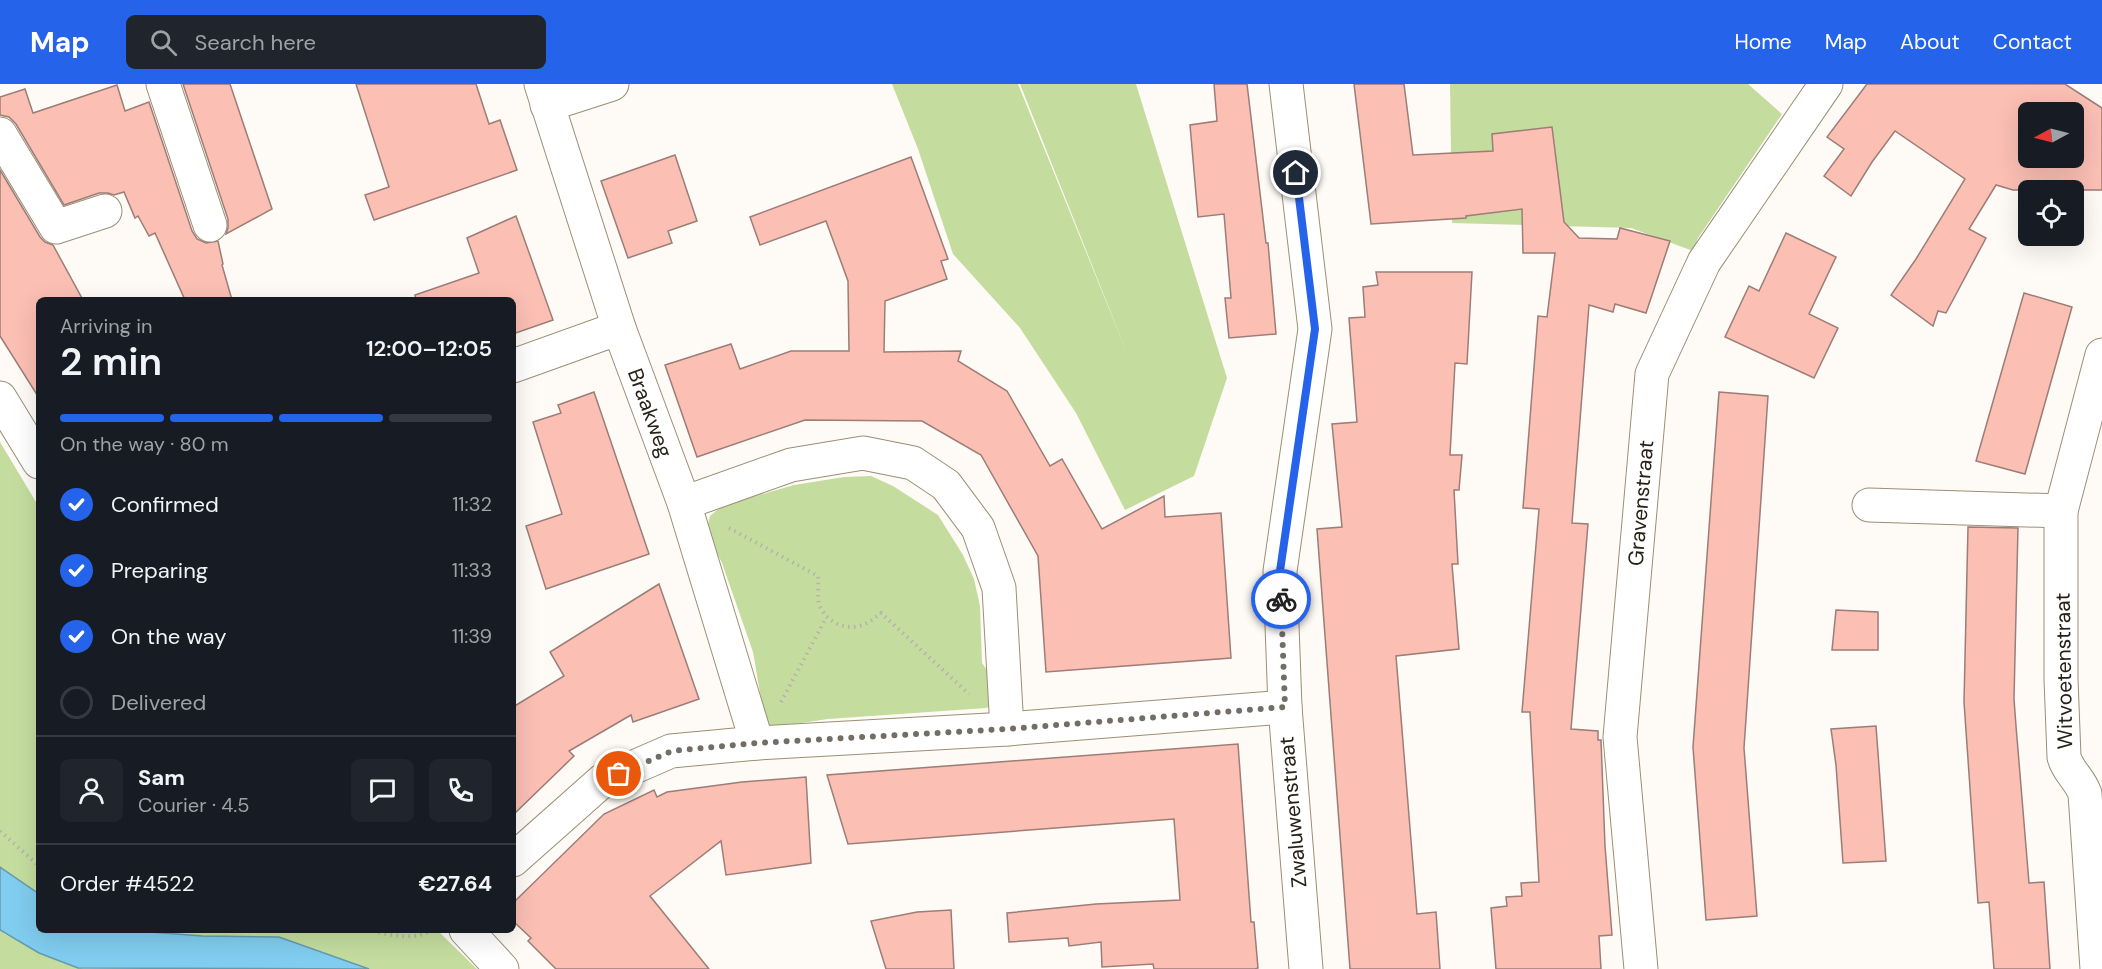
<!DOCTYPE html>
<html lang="en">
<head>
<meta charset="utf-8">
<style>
	:root { --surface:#171b24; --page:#20242c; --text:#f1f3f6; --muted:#9ea1a6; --line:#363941; --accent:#2563eb }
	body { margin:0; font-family:"DM Sans",sans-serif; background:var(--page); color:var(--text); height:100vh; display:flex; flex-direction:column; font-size:22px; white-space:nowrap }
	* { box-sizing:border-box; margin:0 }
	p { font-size:20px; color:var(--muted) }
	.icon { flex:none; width:33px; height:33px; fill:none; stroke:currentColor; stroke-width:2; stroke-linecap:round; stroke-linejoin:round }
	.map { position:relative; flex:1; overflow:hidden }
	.sheet { position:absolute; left:36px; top:213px; width:480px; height:636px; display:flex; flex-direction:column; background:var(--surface); border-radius:9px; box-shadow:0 6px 24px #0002 }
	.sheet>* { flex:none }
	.needle { width:39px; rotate:263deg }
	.controls { position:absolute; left:2018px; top:18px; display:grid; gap:12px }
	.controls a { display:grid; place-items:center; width:66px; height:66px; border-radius:9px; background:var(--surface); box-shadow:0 6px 24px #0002; font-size:30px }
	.pin { position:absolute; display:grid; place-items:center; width:51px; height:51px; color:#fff; margin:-26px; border:3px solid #fff; border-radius:50%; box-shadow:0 2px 6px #0007 }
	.courier { position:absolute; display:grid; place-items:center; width:60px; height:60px; margin:-30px; border:4px solid #2563eb; border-radius:50%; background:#fff; color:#222; box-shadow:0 2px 8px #0007 }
	.head em { font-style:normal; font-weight:600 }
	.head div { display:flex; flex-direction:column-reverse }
	.head { display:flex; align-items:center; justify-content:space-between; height:102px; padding:0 24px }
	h1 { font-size:39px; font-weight:600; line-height:45px }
	.bar { display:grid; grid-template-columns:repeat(4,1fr); gap:9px 6px; align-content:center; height:72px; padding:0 24px }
	.bar i { height:8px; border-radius:4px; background:var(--line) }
	.bar .selected { background:var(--accent) }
	.bar p { grid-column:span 4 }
	.line { display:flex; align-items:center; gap:15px; padding:0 24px; border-top:2px solid var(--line) }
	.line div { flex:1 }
	.round { display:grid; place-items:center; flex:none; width:63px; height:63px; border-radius:9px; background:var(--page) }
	ol { padding:0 24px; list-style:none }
	li { display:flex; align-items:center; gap:18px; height:66px }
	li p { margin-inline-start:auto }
	li .icon { padding:6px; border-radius:50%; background:var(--accent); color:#fff; stroke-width:4 }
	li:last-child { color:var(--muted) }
	li i { width:33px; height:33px; border:3px solid var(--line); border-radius:50% }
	header { display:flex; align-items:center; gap:36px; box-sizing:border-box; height:84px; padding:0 30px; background:var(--accent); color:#fff }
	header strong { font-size:28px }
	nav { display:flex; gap:33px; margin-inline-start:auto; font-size:21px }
	.search { width:420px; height:54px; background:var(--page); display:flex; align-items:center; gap:15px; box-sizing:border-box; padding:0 21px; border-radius:9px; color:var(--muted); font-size:22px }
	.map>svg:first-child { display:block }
</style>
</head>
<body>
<header>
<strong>Map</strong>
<div class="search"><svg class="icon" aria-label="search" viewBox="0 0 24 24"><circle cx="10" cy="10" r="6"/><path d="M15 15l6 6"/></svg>Search here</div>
<nav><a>Home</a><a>Map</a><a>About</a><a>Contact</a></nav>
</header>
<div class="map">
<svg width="2102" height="885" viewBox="0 0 2102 885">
	<rect width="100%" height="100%" fill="#fefbf6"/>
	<g fill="#c4dd9e">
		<polygon points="892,0 1018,0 1127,269 1020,0 1136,0 1227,294 1194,392 1125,426 1076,329 1020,244 953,170 918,65"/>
		<polygon points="1450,0 1748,0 1782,30 1698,154 1693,167 1631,144 1452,139"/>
		<polygon points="0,358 39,423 39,810 0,783"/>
		<polygon points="871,392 893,402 938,431 963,471 974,495 980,522 982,579 995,597 993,621 986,624 828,635 775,643 769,641 764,632 753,568 722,479 706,448 710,432 722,422 794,401 844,393"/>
		<polygon points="0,846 5,850 83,885 0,885"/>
		<polygon points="124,846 437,846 477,885 369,885 279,853 202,852"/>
	</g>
	<polygon fill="#80cdef" stroke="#659aae" stroke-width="1.5" points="0,783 39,810 39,846 124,846 202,852 279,853 369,885 78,884 39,869 0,846"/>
	<g fill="#fbbfb4" stroke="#9c7d77" stroke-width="1.5" fill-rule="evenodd">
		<polygon points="183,0 230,0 272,125 226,150 228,144 228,135"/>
		<polygon points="356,0 476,0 489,40 500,36 517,86 374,136 365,111 389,103"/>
		<polygon points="1214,0 1247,0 1266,159 1268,159 1276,250 1229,254 1225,214 1231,214 1224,130 1198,133 1190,41 1217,37"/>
		<polygon points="1354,0 1404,0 1413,71 1493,67 1492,50 1552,43 1564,138 1579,154 1617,155 1620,144 1670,157 1646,229 1615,220 1613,228 1589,221 1572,439 1588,440 1571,645 1598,647 1598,656 1601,656 1605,762 1612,851 1599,852 1601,885 1496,885 1491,824 1507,822 1506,813 1522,812 1521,799 1539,798 1530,628 1522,628 1539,425 1523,424 1538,232 1547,233 1555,169 1523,169 1522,125 1466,132 1466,134 1371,140"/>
		<path d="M 1867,0 L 2065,0 L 2102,24 L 2102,106 L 2013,106 L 1996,101 L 1969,145 L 1986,154 L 1946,229 L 1938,227 L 1933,242 L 1891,211 L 1916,175 L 1965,95 L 1895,47 L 1872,78 L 1851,112 L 1824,92 L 1844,65 L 1827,53 ZM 2028,28 L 2073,28 L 2073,74 L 2028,74 Z"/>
		<polygon points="117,1 125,27 149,18 192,147 197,155 206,159 218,157 223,180 222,181 232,216 185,216 155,149 149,152 138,132 135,134 124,108 114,111 108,109 99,109 64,121 16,40 9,33 0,31 0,13 25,5 33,29"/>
		<polygon points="675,71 697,137 668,147 672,159 628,174 601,97"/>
		<polygon points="911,73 948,175 941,177 947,195 885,217 884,268 961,267 958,277 1007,307 1050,382 1062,375 1102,445 1164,412 1165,433 1221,429 1231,574 1046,588 1038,472 981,371 922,337 805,336 697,373 665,281 731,260 740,285 791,267 849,267 848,197 826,137 760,161 750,133"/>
		<polygon points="0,86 40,153 45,158 53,161 83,216 39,216 39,314 0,252"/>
		<polygon points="516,132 553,236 513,250 513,216 416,216 415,211 479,189 467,154"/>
		<polygon points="1786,149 1836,173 1809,230 1838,244 1814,294 1725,253 1749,202 1759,207"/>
		<polygon points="1376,188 1472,188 1467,280 1455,279 1450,371 1462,371 1459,406 1454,406 1458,480 1452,480 1459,565 1396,572 1417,830 1436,828 1440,885 1350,885 1317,445 1342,443 1332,340 1357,338 1349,234 1365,233 1363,203 1378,201"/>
		<polygon points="2024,209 2072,223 2025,390 1976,377"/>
		<polygon points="594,308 649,470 546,505 526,442 562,430 533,338 561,329 558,321"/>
		<polygon points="1719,308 1768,312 1744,664 1757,832 1706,836 1693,663"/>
		<polygon points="1968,443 2018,444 2014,615 2016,642 2029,799 2044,798 2050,885 1994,885 1989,818 1978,819 1964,618"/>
		<polygon points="659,500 699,615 633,638 631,631 569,667 574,672 513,731 513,623 564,592 550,568"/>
		<polygon points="1836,526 1878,528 1878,566 1832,566"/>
		<polygon points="1876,642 1886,777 1843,779 1836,681 1831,645"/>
		<polygon points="1238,660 1251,838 1254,838 1258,884 1255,885 1154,885 1153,880 1102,883 1101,858 1069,862 1068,854 1009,858 1007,829 1096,820 1180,816 1174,735 848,760 827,691"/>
		<polygon points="806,693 811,779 726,791 721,757 650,812 709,885 556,885 528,857 531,854 513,837 513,819 604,730 654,706 657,713 667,708 742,698"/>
		<polygon points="951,826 954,885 886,885 871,837 917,828"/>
	</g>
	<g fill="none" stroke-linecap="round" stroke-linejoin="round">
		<g stroke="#9b8f75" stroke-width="35">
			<g id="minor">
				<polyline points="163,0 210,141"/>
				<polyline points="541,0 619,244 684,419 757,659"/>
				<polyline points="1286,0 1315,245 1280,487 1285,623 1306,885"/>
				<polyline points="547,21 612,0"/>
				<polyline points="0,50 56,143 105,127"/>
				<polyline points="513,282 619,244"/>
				<polyline points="0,314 39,378"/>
				<polyline points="684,419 791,381 863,369 913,379 946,401 978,444 999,504 1007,645"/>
				<polyline points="1869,421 2061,427"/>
				<polyline points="513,776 602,697 671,667 757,659 1007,645 1285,623"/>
				<polyline points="466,846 502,885"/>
				<polyline points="1641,885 1620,653 1652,290 1704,178 1826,0"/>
				<path d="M 2097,885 L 2085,710 C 2080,695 2068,688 2064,673 L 2061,595 L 2061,427 L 2102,271"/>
			</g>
		</g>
		<g stroke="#b6b2ac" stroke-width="4" stroke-dasharray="1.5 4.5" stroke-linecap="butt">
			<path d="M 729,444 L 818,492 C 819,501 817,512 819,520 C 826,539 847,548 865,540 C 871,537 876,533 881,529 L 969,610"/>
			<polyline points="781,618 826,534"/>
			<polyline points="0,747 39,782"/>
			<path d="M 367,846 C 388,850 413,858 432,846"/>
		</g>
		<use href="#minor" stroke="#fff" stroke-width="33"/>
	</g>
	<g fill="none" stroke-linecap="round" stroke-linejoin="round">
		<polyline stroke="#726e66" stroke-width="6" stroke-dasharray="0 10.8" points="619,690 672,667 757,659 1007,645 1285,623 1281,515"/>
		<polyline stroke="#2563eb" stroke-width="8" points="1281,515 1280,487 1315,245 1296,89"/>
	</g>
	<g text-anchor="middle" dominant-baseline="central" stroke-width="5" stroke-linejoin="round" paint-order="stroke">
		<g font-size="21" fill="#272218" stroke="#fff">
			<text transform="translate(650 329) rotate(70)">Braakweg</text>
			<text transform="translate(1641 419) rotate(-85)">Gravenstraat</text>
			<text transform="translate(2064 587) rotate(-91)">Witvoetenstraat</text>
			<text transform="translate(1293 728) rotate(-95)">Zwaluwenstraat</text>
		</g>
	</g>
</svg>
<div class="controls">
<a><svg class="needle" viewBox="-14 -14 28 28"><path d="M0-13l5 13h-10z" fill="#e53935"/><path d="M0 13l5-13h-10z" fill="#9ea1a6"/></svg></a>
<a><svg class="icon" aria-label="locate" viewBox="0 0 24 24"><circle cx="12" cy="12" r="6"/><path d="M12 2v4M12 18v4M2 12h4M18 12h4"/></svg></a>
</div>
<div class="pin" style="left:619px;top:690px;background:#ea580c"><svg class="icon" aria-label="bag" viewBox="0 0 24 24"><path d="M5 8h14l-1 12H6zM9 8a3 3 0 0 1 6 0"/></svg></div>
<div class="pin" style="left:1296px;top:89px;background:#1f2937"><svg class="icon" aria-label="home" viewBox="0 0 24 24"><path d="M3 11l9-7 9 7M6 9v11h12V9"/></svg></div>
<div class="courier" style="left:1281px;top:515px"><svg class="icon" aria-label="bike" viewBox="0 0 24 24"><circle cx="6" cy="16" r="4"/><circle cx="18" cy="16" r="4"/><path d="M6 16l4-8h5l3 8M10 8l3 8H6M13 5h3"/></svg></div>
<section class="sheet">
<div class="head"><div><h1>2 min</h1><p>Arriving in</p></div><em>12:00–12:05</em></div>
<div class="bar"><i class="selected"></i><i class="selected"></i><i class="selected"></i><i></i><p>On the way · 80 m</p></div>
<ol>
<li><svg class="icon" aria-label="check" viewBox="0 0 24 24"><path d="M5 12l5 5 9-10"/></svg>Confirmed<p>11:32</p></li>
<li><svg class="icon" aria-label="check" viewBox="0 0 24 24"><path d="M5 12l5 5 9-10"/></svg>Preparing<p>11:33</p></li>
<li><svg class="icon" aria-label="check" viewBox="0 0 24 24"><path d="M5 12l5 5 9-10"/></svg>On the way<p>11:39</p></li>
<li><i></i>Delivered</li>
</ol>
<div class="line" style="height:108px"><a class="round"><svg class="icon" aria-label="person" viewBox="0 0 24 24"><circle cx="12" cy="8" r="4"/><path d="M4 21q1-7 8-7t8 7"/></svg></a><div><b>Sam</b><p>Courier · 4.5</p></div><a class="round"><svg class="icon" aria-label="chat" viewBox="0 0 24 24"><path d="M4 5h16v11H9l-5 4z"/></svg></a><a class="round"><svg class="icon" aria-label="phone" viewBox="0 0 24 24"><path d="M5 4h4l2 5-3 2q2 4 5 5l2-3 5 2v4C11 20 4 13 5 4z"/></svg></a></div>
<div class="line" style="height:78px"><div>Order #4522</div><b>€27.64</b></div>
</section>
</div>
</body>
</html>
